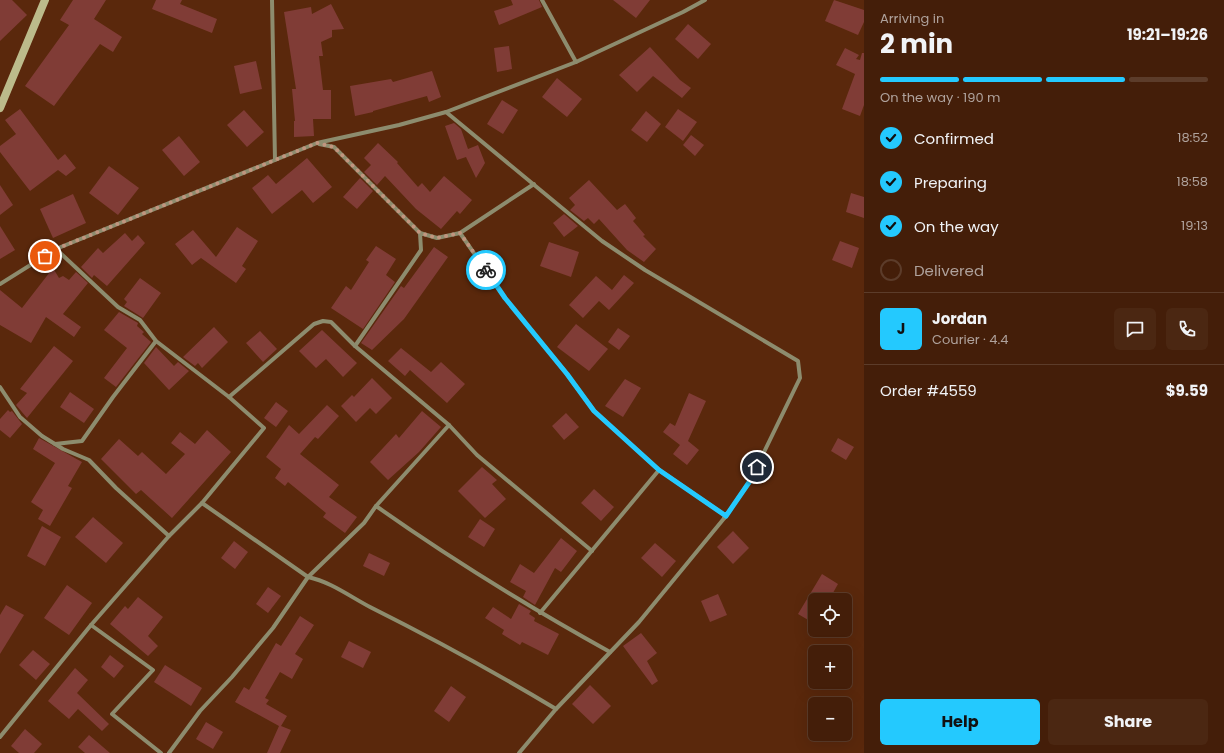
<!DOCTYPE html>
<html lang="en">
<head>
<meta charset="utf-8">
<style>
	:root { --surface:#441e09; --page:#4b2712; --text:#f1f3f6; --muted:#afa29c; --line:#5c3c2a; --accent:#24c9fe }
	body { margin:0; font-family:Poppins,sans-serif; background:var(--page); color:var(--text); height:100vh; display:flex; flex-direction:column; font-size:15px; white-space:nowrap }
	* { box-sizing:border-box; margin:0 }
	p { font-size:13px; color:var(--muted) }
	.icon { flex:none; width:22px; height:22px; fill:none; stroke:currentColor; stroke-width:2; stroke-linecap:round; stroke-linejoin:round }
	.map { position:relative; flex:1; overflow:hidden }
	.drawer { display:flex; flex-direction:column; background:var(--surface); width:360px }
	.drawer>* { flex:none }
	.buttons { position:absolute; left:808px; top:593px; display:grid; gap:8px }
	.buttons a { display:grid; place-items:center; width:44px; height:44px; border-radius:6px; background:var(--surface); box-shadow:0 4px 16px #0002,0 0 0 1px var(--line); font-size:20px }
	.pin { position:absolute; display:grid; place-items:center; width:34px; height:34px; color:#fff; margin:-17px; border:2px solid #fff; border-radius:50%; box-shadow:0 1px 4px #0007 }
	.courier { position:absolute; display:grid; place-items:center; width:40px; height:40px; margin:-20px; border:3px solid #24c9fe; border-radius:50%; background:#fff; color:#222; box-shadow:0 1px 5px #0007 }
	.head em { font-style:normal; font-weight:700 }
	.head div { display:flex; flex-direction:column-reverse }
	.head { display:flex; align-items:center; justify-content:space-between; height:68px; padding:0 16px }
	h1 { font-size:26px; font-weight:700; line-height:30px }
	.bar { display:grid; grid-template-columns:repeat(4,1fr); gap:6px 4px; align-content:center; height:48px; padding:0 16px }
	.bar i { height:5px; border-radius:3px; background:var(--line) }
	.bar .selected { background:var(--accent) }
	.bar p { grid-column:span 4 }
	.line { display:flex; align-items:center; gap:10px; padding:0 16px; border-top:1px solid var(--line) }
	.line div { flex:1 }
	.round { display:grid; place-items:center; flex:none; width:42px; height:42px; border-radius:6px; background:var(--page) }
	ol { padding:0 16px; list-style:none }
	li { display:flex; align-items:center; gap:12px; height:44px }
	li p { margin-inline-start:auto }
	li .icon { padding:4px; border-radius:50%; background:var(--accent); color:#111; stroke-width:4 }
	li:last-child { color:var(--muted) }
	li i { width:22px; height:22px; border:2px solid var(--line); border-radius:50% }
	.cta { display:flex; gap:8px; margin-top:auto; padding:8px 16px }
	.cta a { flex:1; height:46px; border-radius:6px; background:var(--accent); color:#111; font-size:16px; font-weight:700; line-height:46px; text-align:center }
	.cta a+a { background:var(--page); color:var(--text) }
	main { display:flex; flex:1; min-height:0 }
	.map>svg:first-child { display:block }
</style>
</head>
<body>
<main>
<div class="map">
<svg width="864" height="753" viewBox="0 0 864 753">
	<rect width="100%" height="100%" fill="#5a280c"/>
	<g fill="#803c36">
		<polygon points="0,0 12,0 27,15 0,41"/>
		<polygon points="73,0 106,0 94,19 122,37 113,52 100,44 54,106 25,86 69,25 60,20"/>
		<polygon points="156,0 182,0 180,4 217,19 212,33 152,9"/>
		<polygon points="511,0 539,0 542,7 499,25 494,11 513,5"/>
		<polygon points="613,0 650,0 636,18"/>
		<polygon points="834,0 864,10 864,22 858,35 825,21"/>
		<polygon points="331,4 344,29 332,30 332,37 321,42 323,56 319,56 323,90 331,90 331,119 313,119 314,136 294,137 294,121 295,121 292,89 296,89 284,12 311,7 312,14"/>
		<polygon points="688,24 711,44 698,59 675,39"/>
		<polygon points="509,46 512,69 497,72 494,48"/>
		<polygon points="650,47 680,80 691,88 682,98 653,76 637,92 619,75"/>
		<polygon points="845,48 859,55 856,59 860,60 862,53 864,53 864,105 860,116 842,109 855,74 836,65"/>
		<polygon points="256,61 262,89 240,94 234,66"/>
		<polygon points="432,71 441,97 429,102 427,96 373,111 373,112 355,116 350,86 391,79 393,82"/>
		<polygon points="557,78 582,99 567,117 542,97"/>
		<polygon points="502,100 518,110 503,134 487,124"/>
		<polygon points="20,109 58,160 65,154 76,168 66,176 58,170 30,191 0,152 0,146 16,134 5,120"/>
		<polygon points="678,109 697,122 683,141 665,127"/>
		<polygon points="244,110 264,132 247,147 227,125"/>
		<polygon points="646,111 661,124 647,142 631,130"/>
		<polygon points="454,123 461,129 468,149 478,145 485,163 476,178 466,157 457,160 445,126"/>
		<polygon points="691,135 704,145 695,156 683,145"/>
		<polygon points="179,136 200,162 184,176 162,150"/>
		<polygon points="378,143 398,162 397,163 418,187 422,183 430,192 444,176 472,200 460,214 457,211 441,229 416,209 385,176 377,185 364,172 371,165 364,158"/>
		<polygon points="307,158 332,187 313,203 302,190 272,214 252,188 268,175 276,184"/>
		<polygon points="109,166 139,188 118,215 89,193"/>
		<polygon points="360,178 373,191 357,209 343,197"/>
		<polygon points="589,180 617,210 625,204 636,218 633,221 645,235 643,236 656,249 644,262 627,250 599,219 594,224 588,218 584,221 570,210 575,205 569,198"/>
		<polygon points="0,185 13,205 0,215"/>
		<polygon points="851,193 864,197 864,218 846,212"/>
		<polygon points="73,194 86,223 53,238 40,209"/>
		<polygon points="564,214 578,226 564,237 553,223"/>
		<polygon points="0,226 15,250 0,259"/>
		<polygon points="237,227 258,241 242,266 246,269 236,283 201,258 192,265 175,244 193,230 216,257"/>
		<polygon points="125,233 132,241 138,235 145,243 107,286 94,275 92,278 81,267 98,248 103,253"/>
		<polygon points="840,241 859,248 852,268 832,260"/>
		<polygon points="549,242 579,252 571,277 540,266"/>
		<polygon points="376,246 396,259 386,275 395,282 363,329 331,308 346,286 351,290 369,262 366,260"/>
		<polygon points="434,247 448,257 404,319 372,350 361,343 401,286 404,288"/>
		<polygon points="53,268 59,278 63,276 69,280 76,272 88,283 63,314 81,327 74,337 46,317 31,343 0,325 0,290 22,308"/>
		<polygon points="624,275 634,283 609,310 599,301 583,318 569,305 596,276 612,290"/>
		<polygon points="140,278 161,293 143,318 124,306 127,302 124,299"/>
		<polygon points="119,312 138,323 137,326 144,332 142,334 151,342 116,387 104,378 127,348 104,330"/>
		<polygon points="576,324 608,349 589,371 557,347"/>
		<polygon points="214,327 228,342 202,368 198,363 195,366 183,357"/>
		<polygon points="618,328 630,336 619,350 608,342"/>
		<polygon points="322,330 357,363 343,377 326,359 316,368 299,351"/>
		<polygon points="260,331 277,349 263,362 246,343"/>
		<polygon points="54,346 73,361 27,418 16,405 27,393 20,389"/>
		<polygon points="156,347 174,366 178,362 189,371 169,390 144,363"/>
		<polygon points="401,348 431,372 441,362 465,384 447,403 410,370 405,376 388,361"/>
		<polygon points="372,378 392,398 376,414 370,408 356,422 341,406 352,395 354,397"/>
		<polygon points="625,379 641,388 623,417 605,406"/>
		<polygon points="70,392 94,409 84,423 60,407"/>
		<polygon points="689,393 706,401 688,441 699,450 687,465 673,454 680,445 663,432 670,423 675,426"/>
		<polygon points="276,402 288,411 276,427 264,418"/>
		<polygon points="327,405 339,416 318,439 315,437 300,454 339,485 329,497 357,517 345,533 323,517 326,513 288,482 285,486 275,478 281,469 266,457 289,425 299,434"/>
		<polygon points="8,410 10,412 12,411 22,424 10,438 0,430 0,419"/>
		<polygon points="422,411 441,427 419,452 388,480 370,462 396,434 399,438"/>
		<polygon points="566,413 579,427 564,440 552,426"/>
		<polygon points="207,430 231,452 172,518 141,490 136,494 101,459 119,439 138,456 142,452 166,474 185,454 171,443 180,432 195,444"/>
		<polygon points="39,438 82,462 68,486 72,488 50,526 38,519 43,510 31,502 55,463 33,449"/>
		<polygon points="838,438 854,447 846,460 831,451"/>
		<polygon points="482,467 497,480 492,484 506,499 485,518 458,491"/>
		<polygon points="594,489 614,507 601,521 581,503"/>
		<polygon points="93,517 123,543 106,563 75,537"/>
		<polygon points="480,519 495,529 484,547 468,537"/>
		<polygon points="42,526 61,537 45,566 27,556"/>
		<polygon points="733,531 749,548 733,564 717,547"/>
		<polygon points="561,538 577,551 561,572 555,568 535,605 523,597 526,591 510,582 520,564 534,573"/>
		<polygon points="234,541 248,552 235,569 221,558"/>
		<polygon points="655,543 676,561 662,577 641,558"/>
		<polygon points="369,553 390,563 384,576 363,566"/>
		<polygon points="822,574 838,584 829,600 815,600 815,624 798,614"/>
		<polygon points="67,585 92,603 69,635 44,618"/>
		<polygon points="268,587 281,596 268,613 256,604"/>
		<polygon points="718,594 727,615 710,622 701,601"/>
		<polygon points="138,597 163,617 148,636 158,646 148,656 110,624 125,606 128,609"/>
		<polygon points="519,604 531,611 529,614 535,618 534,621 559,634 548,655 522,642 520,645 502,634 504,630 485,618 493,607 511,619"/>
		<polygon points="6,605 24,615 0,654 0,615"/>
		<polygon points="300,616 314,625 295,654 303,659 292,679 280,672 265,698 269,700 266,704 287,716 281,726 291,730 280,753 267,753 279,726 235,702 244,687 249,690 276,643 281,646"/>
		<polygon points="641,633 657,653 647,661 658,681 652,685 623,646"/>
		<polygon points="349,641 371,652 363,668 341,657"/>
		<polygon points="33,650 50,664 36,680 19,665"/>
		<polygon points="110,655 124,666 114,678 101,667"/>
		<polygon points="165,665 202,688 191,706 154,682"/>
		<polygon points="75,668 88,680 77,693 109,724 102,731 78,709 69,719 48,701"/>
		<polygon points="590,685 611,706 593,724 572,704"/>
		<polygon points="451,686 466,697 449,722 434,711"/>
		<polygon points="206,722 223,732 213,749 196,739"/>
		<polygon points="25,729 42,744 34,753 19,753 11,746"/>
		<polygon points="89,735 110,753 85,753 78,747"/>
	</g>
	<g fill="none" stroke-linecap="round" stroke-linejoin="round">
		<g stroke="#8d8c6e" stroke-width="4">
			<polyline points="272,0 275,160"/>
			<polyline points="542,0 576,62"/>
			<polyline points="446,112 602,241 645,270 798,361 800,378 750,481 726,516 639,622 556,709 519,753"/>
			<polyline points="319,144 334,147 420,233"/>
			<polyline points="460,233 505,298 567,374 594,411 659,470 540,613"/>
			<polyline points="0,284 56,249 275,160 317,143 399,125 446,112 576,62 683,12 705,0"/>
			<polyline points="355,346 421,250 420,233 437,238 460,233 534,184"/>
			<polyline points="0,387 20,417 42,436 63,449 89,460 116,488 169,536"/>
			<polyline points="229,397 314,324 323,321 331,322 355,346 449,425 477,455 592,551"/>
			<polyline points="55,444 82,441 113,397 156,341"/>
			<polyline points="659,470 726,516 724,518"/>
			<path d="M 202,503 L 308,577 C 331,582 349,596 370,607 C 434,639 496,673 556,709"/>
			<path d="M 376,506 C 451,559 529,607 610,652"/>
			<polyline points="91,625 153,670 112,714 161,753"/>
			<polyline points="0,737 91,625 169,536 202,503 264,428 229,397 156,341 140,320 118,307 56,249"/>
			<polyline points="169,753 200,711 232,677 273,628 308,577 364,523 376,506 449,425"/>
		</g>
		<polyline stroke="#bcbb8b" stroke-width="8" points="0,108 45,0"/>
	</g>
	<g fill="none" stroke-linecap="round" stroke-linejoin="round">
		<polyline stroke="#c1957f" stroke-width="4" stroke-dasharray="0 7.2" points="45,256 56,249 317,143 334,147 420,233 437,238 460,233 486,270"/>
		<polyline stroke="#24c9fe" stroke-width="5" points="486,270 505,298 567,374 594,411 659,470 726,516 750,481 757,467"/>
	</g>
</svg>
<div class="buttons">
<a><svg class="icon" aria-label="locate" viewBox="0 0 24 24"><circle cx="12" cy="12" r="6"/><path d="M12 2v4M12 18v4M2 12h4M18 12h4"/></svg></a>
<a>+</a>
<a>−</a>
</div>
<div class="pin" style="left:45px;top:256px;background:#ea580c"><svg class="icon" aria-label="bag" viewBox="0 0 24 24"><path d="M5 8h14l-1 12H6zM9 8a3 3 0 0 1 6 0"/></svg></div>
<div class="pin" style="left:757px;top:467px;background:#1f2937"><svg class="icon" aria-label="home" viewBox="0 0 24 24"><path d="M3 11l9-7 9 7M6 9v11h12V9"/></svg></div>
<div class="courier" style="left:486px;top:270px"><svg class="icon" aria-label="bike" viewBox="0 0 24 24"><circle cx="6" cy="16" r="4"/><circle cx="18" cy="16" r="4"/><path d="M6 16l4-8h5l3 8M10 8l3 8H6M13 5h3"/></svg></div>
</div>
<section class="drawer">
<div class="head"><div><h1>2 min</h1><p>Arriving in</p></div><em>19:21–19:26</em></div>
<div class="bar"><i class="selected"></i><i class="selected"></i><i class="selected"></i><i></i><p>On the way · 190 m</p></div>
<ol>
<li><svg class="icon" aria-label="check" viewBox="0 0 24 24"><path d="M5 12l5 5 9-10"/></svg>Confirmed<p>18:52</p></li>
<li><svg class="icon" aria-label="check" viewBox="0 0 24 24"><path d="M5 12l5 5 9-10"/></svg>Preparing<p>18:58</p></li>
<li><svg class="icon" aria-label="check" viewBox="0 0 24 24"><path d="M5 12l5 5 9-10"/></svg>On the way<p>19:13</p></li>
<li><i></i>Delivered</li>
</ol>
<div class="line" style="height:72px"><b class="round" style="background:var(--accent);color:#111">J</b><div><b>Jordan</b><p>Courier · 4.4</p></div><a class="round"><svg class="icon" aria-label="chat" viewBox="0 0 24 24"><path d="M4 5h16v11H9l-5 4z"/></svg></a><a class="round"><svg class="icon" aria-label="phone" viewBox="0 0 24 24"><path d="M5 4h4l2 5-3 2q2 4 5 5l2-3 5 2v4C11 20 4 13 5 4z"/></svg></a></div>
<div class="line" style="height:52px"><div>Order #4559</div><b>$9.59</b></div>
<div class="cta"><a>Help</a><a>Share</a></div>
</section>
</main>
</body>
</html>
